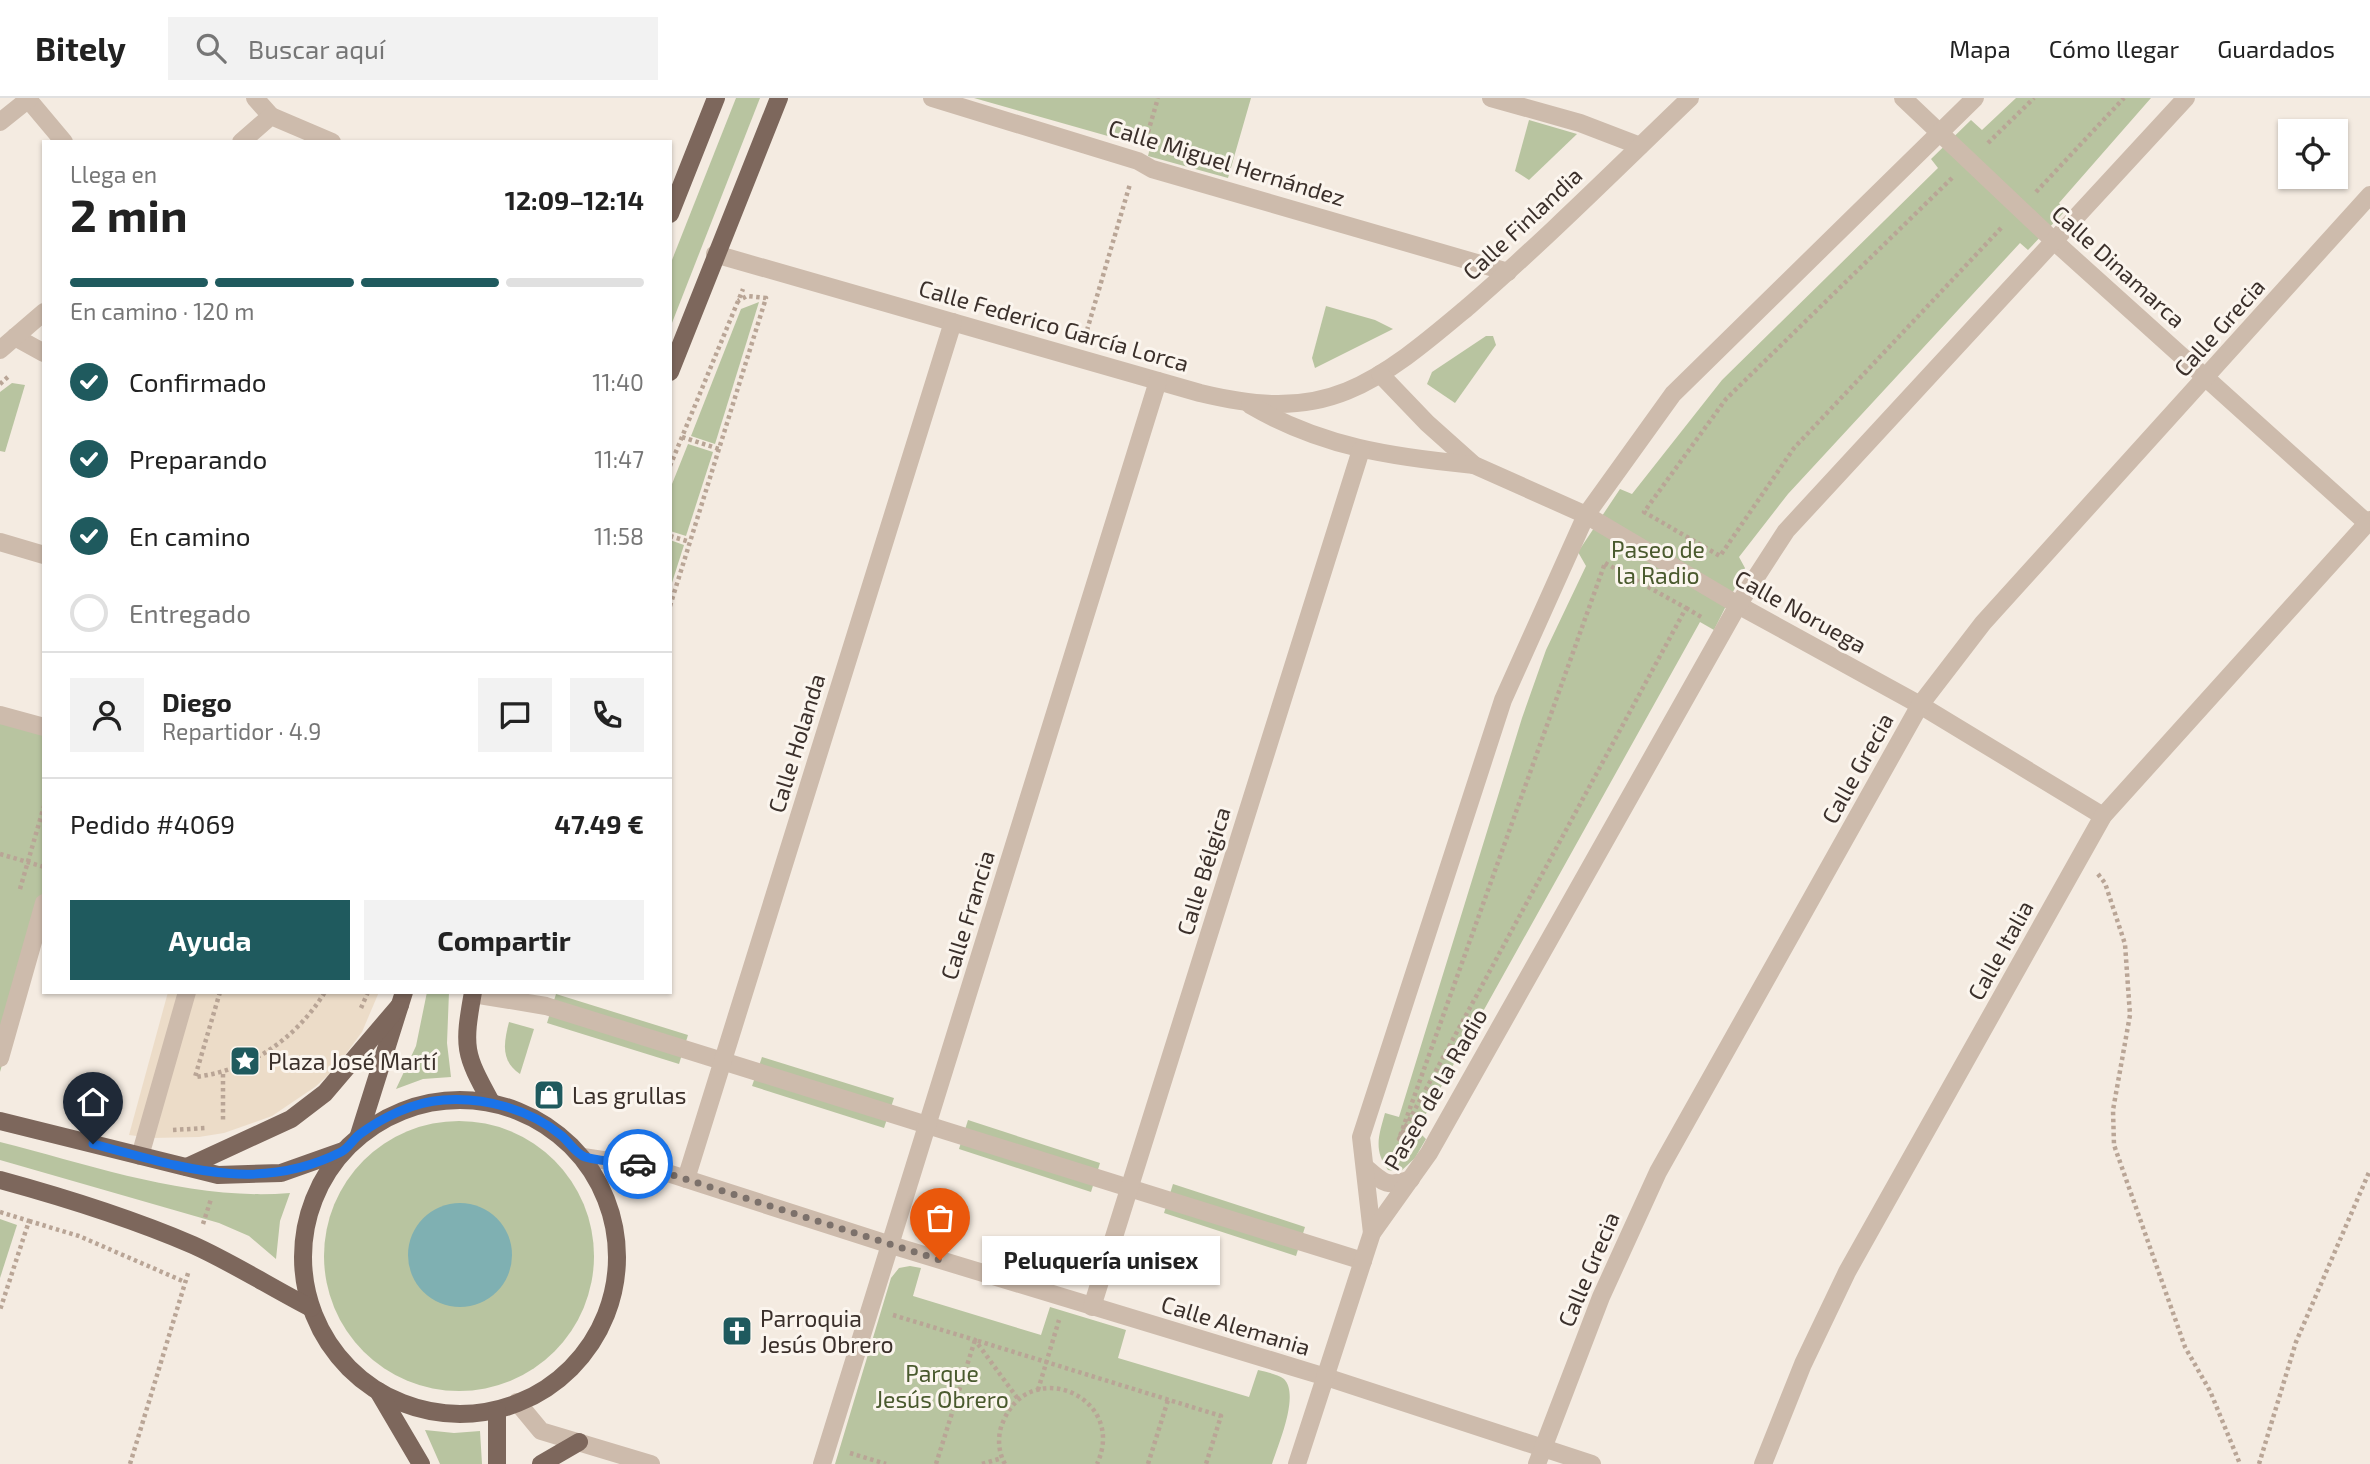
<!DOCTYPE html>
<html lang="es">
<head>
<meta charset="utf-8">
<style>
	:root { --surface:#fff; --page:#f2f2f2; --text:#222; --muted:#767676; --line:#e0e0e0; --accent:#1f5a5e }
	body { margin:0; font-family:"Exo 2",sans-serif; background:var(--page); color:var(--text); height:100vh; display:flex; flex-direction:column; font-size:26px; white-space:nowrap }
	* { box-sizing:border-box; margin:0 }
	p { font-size:23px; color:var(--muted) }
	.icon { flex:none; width:38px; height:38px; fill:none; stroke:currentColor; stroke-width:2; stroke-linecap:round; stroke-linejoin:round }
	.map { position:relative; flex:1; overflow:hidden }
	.sheet { position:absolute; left:42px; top:42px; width:630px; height:854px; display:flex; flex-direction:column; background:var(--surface); border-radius:0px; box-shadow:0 2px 5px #0004 }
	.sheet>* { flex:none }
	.buttons { position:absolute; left:2278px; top:21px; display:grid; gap:14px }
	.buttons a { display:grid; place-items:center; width:70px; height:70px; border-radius:0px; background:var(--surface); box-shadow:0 2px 5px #0004; font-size:35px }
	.pin { position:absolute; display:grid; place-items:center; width:60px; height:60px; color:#fff; margin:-72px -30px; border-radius:50% 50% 50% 0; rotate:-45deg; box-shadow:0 0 7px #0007 }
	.pin .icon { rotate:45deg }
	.courier { position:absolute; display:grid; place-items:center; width:70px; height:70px; margin:-35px; border:5px solid #1a73e8; border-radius:50%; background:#fff; color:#222; box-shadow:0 2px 9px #0007 }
	.bubble { position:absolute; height:49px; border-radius:0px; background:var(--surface); box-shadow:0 2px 5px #0004; font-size:23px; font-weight:700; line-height:49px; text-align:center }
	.overview em { font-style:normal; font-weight:700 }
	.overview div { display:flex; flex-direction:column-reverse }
	.overview { display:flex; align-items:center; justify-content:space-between; height:119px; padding:0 28px }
	h1 { font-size:46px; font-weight:700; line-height:52px }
	.bar { display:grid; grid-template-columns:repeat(4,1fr); gap:10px 7px; align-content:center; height:84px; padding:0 28px }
	.bar i { height:9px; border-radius:5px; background:var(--line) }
	.bar .active { background:var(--accent) }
	.bar p { grid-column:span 4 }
	.line { display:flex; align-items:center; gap:18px; padding:0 28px; border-top:2px solid var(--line) }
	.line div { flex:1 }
	.round { display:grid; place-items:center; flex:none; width:74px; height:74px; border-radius:0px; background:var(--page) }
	ol { padding:0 28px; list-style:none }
	li { display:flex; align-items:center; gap:21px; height:77px }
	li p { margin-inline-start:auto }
	li .icon { padding:7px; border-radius:50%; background:var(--accent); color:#fff; stroke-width:4 }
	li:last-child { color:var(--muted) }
	li i { width:38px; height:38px; border:4px solid var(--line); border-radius:50% }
	.button { display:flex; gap:14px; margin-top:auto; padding:14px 28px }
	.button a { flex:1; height:80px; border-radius:0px; background:var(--accent); color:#fff; font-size:28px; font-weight:700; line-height:80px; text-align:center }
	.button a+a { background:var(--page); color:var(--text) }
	header { display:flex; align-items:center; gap:42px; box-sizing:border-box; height:98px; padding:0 35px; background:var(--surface); border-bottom:2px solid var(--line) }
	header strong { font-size:33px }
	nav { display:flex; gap:38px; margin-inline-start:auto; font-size:24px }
	.search { width:490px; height:63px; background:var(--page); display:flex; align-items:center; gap:18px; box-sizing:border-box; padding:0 24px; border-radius:0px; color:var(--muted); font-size:26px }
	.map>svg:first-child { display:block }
</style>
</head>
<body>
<header>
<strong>Bitely</strong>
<div class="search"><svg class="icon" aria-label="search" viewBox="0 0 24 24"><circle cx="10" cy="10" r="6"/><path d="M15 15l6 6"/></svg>Buscar aquí</div>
<nav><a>Mapa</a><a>Cómo llegar</a><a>Guardados</a></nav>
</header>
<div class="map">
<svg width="2370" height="1366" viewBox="0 0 2370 1366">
	<rect width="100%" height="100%" fill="#f4ebe1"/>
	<g fill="#b8c4a0">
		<polygon points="736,0 760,0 670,230 670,167"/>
		<polygon points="974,0 1251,0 1228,80 1148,58 1150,50"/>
		<path d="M 2016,0 L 2151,0 L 2059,105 L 2065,113 L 2028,152 L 2020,145 L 1788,396 L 1739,459 L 1745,470 L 1714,532 L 1700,524 L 1417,1032 L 1426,1041 L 1415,1060 L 1400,1074 L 1388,1072 C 1373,1052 1379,1037 1385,1015 L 1399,1019 L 1522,620 L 1546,552 L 1586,468 L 1578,454 L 1620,391 L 1632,396 L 1722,282 L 1938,70 L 1931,61 L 1971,22 L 1982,32 Z"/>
		<polygon points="1529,22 1577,36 1529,82 1515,73"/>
		<polygon points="759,204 715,346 691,338 741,211"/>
		<polygon points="1326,208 1375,222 1393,231 1315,270 1312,260"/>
		<polygon points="1486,238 1493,238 1496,247 1455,305 1427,286 1432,274"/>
		<polygon points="12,285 25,287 5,354 0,353 0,294"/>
		<polygon points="688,346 713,354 686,438 670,433 670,391"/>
		<polygon points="670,442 684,447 670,491"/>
		<polygon points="0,610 44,623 44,821 0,974"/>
		<polygon points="427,894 449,894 447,945 451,979 423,981 396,991 416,948"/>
		<polygon points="556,896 688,937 679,966 547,925"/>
		<path d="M 509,924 L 534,931 L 520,976 C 500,963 504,944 509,924 Z"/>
		<polygon points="762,959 894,1000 884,1030 752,988"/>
		<polygon points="968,1022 1100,1065 1091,1094 959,1051"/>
		<circle cx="459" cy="1158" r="135"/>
		<path d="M 0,1044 C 95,1068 191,1103 290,1095 L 280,1123 L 276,1161 L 249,1138 L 219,1125 L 0,1062 Z"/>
		<polygon points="1173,1086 1305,1129 1296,1158 1164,1115"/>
		<polygon points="0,1121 17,1127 0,1180"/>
		<path d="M 910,1168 L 921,1170 L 913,1198 L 1041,1237 L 1050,1209 L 1126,1232 L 1118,1260 L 1249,1299 L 1258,1272 C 1266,1274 1277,1276 1284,1281 C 1300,1297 1278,1347 1272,1366 L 835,1366 L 891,1180 L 899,1170 Z"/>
		<polygon points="425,1332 454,1335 480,1333 482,1366 440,1366"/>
	</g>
	<polygon fill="#ecdcc8" points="168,894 379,894 362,934 334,972 315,989 272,1018 224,1035 199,1039 152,1040 129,1037"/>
	<circle fill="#7fb0b2" cx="460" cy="1157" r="52"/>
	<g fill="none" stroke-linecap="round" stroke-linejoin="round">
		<g stroke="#b9a596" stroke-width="4.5" stroke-dasharray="3.5 3.5" stroke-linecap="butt">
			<polyline points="1146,41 1158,0"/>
			<polyline points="1988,45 2034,0"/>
			<polyline points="1952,80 1726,301 1644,414 1720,458 1794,350 2003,128"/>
			<polyline points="2036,94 2124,0"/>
			<polyline points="1085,239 1130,86"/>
			<polyline points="0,286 10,277"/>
			<polyline points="682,339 719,351"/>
			<polyline points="670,368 743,191"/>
			<polyline points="670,438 690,444"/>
			<polygon points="1605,465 1686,510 1399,1041"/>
			<polyline points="670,508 766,200 747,198 738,203"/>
			<polyline points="1686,510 1703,520"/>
			<polyline points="0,756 44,769"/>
			<polyline points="2098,776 2105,785 2125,846 2130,917 2113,1012 2114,1047 2185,1249 2210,1293 2240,1366"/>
			<polyline points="20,791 44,708"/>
			<path d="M 220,894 L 195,979 C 250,972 295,942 325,894"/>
			<polyline points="361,910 368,894"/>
			<polyline points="223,976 223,1024"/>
			<polyline points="173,1032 206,1030"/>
			<polyline points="0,1114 29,1123 0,1212"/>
			<polyline points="29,1123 79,1138 185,1184"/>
			<polyline points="203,1126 211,1101"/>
			<polyline points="893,1217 975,1242 1018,1301"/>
			<polyline points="1038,1292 1059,1222"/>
			<polyline points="850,1355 886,1366"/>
			<polyline points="130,1366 189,1172"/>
			<polyline points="936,1366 975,1242 1221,1318 1206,1366"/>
			<polyline points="982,1366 1002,1360"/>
			<path d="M 1005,1366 C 998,1354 997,1337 1003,1324 C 1030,1257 1128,1299 1097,1366"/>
			<polyline points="1148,1366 1168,1302"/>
			<polyline points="2259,1366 2296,1244 2370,1072"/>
		</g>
		<g stroke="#cdbbac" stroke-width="18">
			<polyline points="27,0 64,44"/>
			<polyline points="255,0 271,18"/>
			<polyline points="932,0 1138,63 1152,71 1508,174"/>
			<polyline points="1491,0 1580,25 1640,48"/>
			<polyline points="1903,0 2055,144 2367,425"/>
			<polyline points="0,24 30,0"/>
			<polyline points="241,44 271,18 332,44"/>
			<path d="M 715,156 L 1200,295 C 1250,307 1298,313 1347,293 C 1391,275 1432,239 1469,208 C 1545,142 1617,70 1690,0"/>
			<polyline points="15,239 44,255"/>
			<polyline points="0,252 44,214"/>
			<polyline points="1380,276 1427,325 1474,367 1586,417 1738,507 1920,607 2103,718"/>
			<path d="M 1250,307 C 1322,349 1392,359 1474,367"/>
			<polyline points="0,444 44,457"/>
			<polyline points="0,617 44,629"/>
			<polyline points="473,896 546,908 1363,1163"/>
			<polyline points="0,960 44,805"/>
			<polyline points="140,1058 187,894"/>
			<polyline points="583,1059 649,1069 891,1147 1326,1279 1592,1366"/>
			<path d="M 1365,1069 C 1383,1085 1387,1090 1411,1081"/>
			<polyline points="686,1081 953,224"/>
			<polyline points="1372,1135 1361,1039 1503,602 1586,417 1673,296 1975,0"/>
			<polyline points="1092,1209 1361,352"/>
			<polyline points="517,1304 541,1333 651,1366"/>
			<polyline points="822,1366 1158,283"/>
			<polyline points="1297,1366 1372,1135 1429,1055 1738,507 1786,433 2186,0"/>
			<polyline points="1537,1366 1601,1199 1658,1074 1920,607 1983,525 2370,97"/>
			<polyline points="1763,1366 1803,1266 1847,1174 2103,718 2370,422"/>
		</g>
		<g stroke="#7d675c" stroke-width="18">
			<polyline points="670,116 716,0"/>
			<polyline points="670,274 779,0"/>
			<path d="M 473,894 C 463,950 464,955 491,1004"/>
			<circle cx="460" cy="1159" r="157"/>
			<polyline points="0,1023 218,1077 281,1075 343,1053"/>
			<polyline points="359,1037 404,894"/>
			<polyline points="187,1069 291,1021 325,995 400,907"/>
			<path d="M 0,1082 C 66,1100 130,1120 193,1147 C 233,1165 272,1190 311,1210"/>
			<polyline points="378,1293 421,1366"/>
			<polyline points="497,1312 497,1366"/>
			<polyline points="541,1366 579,1344"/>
		</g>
	</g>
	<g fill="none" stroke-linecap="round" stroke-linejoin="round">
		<polyline stroke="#7c716b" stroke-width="7" stroke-dasharray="0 12.6" points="638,1066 940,1162"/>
		<path stroke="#1a73e8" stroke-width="9" d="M 93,1046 C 178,1068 256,1097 341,1054 C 349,1050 353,1041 360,1036 C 383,1019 414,1004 443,1002 C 484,999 530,1011 562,1038 C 569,1044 576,1056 585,1059 C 602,1064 621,1064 638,1066"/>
	</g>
	<defs>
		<g id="sight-square" transform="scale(1.575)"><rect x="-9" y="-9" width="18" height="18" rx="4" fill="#1f5a5e" stroke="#fbf5ee"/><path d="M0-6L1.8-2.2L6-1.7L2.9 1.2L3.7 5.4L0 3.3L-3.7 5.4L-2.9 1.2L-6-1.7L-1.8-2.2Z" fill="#fff"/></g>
		<g id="shop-square" transform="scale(1.575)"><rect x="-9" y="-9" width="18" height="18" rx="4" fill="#1f5a5e" stroke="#fbf5ee"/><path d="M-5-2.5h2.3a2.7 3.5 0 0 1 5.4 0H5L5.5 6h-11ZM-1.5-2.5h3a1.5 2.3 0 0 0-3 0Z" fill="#fff"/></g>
		<g id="church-square" transform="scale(1.575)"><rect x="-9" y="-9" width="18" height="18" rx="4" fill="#1f5a5e" stroke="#fbf5ee"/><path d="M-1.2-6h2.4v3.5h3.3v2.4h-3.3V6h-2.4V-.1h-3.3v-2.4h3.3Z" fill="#fff"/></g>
	</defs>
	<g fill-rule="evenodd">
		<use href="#sight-square" x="245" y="963"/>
		<use href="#shop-square" x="549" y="997"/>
		<use href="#church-square" x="737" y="1233"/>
	</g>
	<g text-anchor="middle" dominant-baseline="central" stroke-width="6" stroke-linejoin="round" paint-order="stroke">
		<g font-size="23" fill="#3b302b" stroke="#fbf5ee">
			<text transform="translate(1227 64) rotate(17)">Calle Miguel Hernández</text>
			<text transform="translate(1522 125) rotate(-43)">Calle Finlandia</text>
			<text transform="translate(2119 168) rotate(42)">Calle Dinamarca</text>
			<text transform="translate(1054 227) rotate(16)">Calle Federico García Lorca</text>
			<text transform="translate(2219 229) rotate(-48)">Calle Grecia</text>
			<text transform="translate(1801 513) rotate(29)">Calle Noruega</text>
			<text transform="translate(796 645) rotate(-73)">Calle Holanda</text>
			<text transform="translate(1857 670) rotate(-61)">Calle Grecia</text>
			<text transform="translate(1203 773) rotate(-73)">Calle Bélgica</text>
			<text transform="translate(967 817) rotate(-73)">Calle Francia</text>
			<text transform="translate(2000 852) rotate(-61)">Calle Italia</text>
			<text transform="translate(1435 991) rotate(-60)">Paseo de la Radio</text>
			<text transform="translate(1588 1171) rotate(-67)">Calle Grecia</text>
			<text transform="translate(1236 1227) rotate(17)">Calle Alemania</text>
		</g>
		<g font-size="23" fill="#4a5a2e" stroke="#fbf5ee">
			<text x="1658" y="451">Paseo de<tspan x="1658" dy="26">la Radio</tspan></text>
			<text x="942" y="1275">Parque<tspan x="942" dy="26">Jesús Obrero</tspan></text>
		</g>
		<g font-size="23" fill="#3b302b" stroke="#fbf5ee" text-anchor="start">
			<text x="268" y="963">Plaza José Martí</text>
			<text x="572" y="997">Las grullas</text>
			<text x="760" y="1220">Parroquia<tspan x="760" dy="26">Jesús Obrero</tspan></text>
		</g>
	</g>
</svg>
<div class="buttons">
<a><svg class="icon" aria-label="locate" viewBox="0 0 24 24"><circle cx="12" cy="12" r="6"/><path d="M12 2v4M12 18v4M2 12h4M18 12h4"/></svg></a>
</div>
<div class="pin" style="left:940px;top:1162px;background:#ea580c"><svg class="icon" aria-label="bag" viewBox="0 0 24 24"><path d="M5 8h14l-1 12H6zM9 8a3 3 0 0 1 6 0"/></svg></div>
<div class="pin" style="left:93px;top:1046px;background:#1f2937"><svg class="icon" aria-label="home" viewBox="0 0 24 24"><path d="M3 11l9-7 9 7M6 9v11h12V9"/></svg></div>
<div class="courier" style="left:638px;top:1066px"><svg class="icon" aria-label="car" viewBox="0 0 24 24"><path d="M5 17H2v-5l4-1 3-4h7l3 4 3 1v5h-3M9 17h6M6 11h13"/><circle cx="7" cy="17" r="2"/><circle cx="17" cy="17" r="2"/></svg></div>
<div class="bubble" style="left:982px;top:1138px;width:238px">Peluquería unisex</div>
<section class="sheet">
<div class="overview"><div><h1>2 min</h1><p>Llega en</p></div><em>12:09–12:14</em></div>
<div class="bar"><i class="active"></i><i class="active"></i><i class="active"></i><i></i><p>En camino · 120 m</p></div>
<ol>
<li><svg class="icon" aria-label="check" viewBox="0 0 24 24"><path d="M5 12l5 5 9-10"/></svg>Confirmado<p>11:40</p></li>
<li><svg class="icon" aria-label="check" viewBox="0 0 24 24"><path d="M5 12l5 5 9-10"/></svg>Preparando<p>11:47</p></li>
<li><svg class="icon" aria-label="check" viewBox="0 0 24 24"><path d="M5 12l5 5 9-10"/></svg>En camino<p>11:58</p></li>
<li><i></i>Entregado</li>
</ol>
<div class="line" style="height:126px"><a class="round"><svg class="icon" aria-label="person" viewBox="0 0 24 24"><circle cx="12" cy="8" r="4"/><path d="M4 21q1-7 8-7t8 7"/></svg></a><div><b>Diego</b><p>Repartidor · 4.9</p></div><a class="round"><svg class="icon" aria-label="chat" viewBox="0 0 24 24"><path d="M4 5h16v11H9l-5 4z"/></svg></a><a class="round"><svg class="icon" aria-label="phone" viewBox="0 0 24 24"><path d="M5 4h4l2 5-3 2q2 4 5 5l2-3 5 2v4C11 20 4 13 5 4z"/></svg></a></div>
<div class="line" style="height:91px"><div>Pedido #4069</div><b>47.49 €</b></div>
<div class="button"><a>Ayuda</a><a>Compartir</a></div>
</section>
</div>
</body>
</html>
